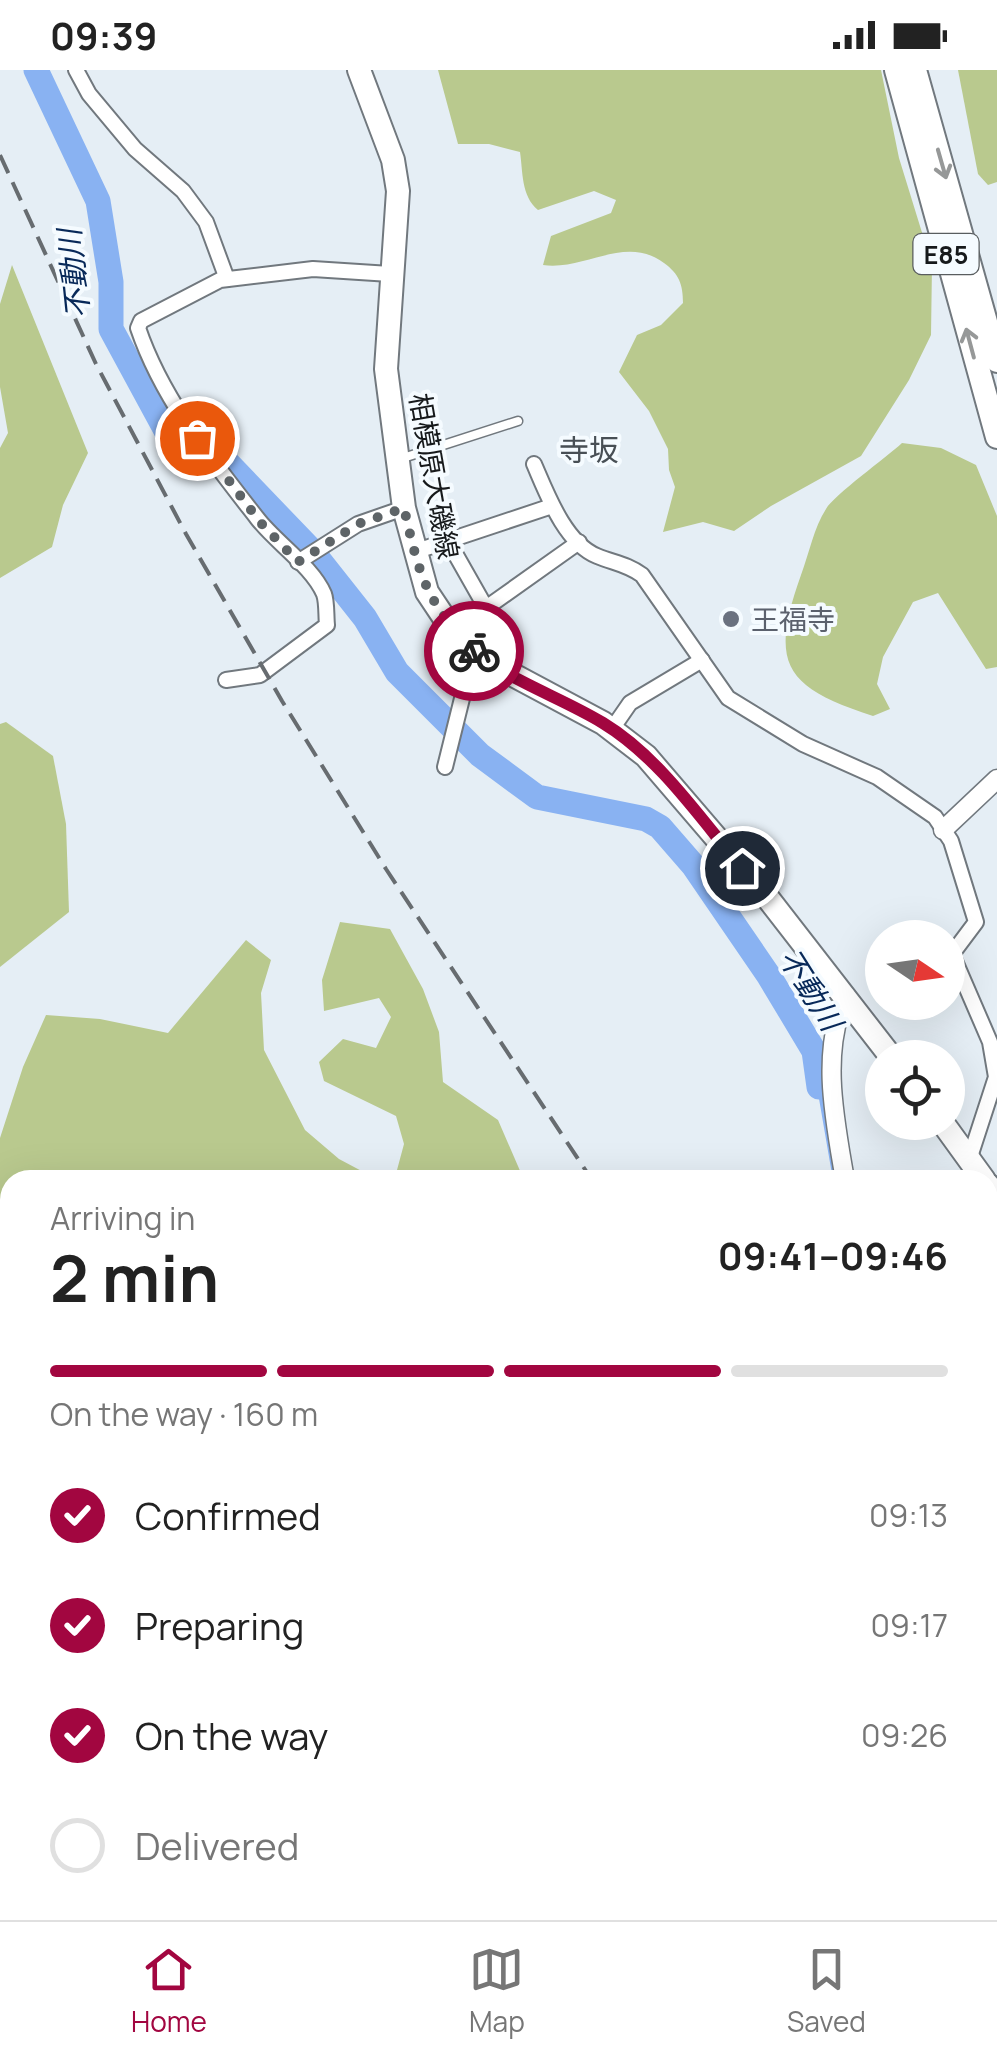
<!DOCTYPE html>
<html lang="en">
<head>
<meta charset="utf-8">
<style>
	:root { --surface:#fff; --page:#f2f2f2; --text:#222; --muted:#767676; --line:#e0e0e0; --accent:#a20640 }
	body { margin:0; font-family:Manrope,"Noto Sans JP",sans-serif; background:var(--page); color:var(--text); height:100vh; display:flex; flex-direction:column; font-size:38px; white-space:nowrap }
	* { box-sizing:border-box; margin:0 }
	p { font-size:32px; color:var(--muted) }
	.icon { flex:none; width:55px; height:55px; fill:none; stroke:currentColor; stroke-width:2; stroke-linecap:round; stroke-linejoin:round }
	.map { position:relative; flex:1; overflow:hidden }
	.panel { position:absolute; left:0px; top:1100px; width:998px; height:750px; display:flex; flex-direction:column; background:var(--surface); border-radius:30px 30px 0 0; box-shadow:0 10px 40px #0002 }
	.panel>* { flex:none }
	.needle { width:65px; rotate:103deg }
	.tools { position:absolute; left:865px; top:850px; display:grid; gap:20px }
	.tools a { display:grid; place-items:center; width:100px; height:100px; border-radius:50%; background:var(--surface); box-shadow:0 10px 40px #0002; font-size:50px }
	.pin { position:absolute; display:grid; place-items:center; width:85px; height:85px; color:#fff; margin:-42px; border:5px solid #fff; border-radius:50%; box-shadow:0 2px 10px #0007 }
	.courier { position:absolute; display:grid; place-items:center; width:100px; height:100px; margin:-50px; border:8px solid #a20640; border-radius:50%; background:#fff; color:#222; box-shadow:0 2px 12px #0007 }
	.headline em { font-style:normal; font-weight:700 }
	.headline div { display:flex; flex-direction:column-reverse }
	.headline { display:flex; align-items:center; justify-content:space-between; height:170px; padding:0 50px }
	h1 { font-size:65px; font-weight:700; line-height:75px }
	.bar { display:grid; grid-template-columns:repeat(4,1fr); gap:15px 10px; align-content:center; height:120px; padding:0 50px }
	.bar i { height:12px; border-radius:8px; background:var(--line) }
	.bar .active { background:var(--accent) }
	.bar p { grid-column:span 4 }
	ol { padding:0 50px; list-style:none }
	li { display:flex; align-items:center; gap:30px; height:110px }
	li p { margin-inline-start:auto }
	li .icon { padding:10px; border-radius:50%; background:var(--accent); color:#fff; stroke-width:4 }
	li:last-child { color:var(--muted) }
	li i { width:55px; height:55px; border:5px solid var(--line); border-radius:50% }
	.status { display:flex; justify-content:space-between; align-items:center; height:70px; padding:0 50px; background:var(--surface); direction:ltr }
	.status svg { height:28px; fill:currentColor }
	.menu { display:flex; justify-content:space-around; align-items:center; height:140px; border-top:2px solid var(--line); background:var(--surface); font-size:28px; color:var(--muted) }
	.menu a { display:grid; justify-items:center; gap:5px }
	.menu .active { color:var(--accent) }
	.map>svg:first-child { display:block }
</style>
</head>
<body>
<div class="status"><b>09:39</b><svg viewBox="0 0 49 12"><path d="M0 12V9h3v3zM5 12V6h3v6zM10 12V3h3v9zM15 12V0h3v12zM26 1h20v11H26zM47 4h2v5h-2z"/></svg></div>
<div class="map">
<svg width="997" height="1850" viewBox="0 0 997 1850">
	<rect width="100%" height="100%" fill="#e5eef5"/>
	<g fill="#b9c98e">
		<path d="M 438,0 L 881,0 L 899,88 L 932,195 L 931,265 L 909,310 L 861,386 L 771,436 L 734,461 L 703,452 L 663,462 L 675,417 L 669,400 L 668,379 L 649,341 L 619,302 L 637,265 L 661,255 L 683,233 C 683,214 679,204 664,193 C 625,164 585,201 543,195 L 551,166 L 611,143 L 616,130 L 594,121 L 538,140 C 521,126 523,102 520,82 L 489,74 L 458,74 Z"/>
		<polygon points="958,0 997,0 997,112 988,115 978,104"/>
		<polygon points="12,195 88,383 63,435 52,477 0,508 0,378 8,363 0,317 0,234"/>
		<path d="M 902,373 L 941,378 L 976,395 L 997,446 L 997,597 L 986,599 L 938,523 L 913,532 L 883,587 L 877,614 L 890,639 L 873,646 C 784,617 769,594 801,505 C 809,484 814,457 826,439 C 834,425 887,387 902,373 Z"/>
		<polygon points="6,652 53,686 66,754 69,842 0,897 0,654"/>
		<polygon points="340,852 390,859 423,919 439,962 443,1012 498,1050 524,1110 10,1110 10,1445 0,1441 0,1068 23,997 46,945 100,949 168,963 246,870 271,890 261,923 264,980 305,1060 339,1089 371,1106 397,1100 404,1074 396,1046 324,1011 319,992 343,969 376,978 391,947 379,928 324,941 322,910"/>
		<polygon points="0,1586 10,1587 10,1715 0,1718"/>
		<polygon points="83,1840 171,1840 165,1850 76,1850 83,1847"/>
		<polygon points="239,1840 708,1840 708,1841 688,1850 266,1850"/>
	</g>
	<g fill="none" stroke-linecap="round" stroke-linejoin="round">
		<g stroke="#89b2f2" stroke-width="4">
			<polyline points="819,1017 835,1110"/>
			<polyline points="892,1840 900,1850"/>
		</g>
		<polyline stroke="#89b2f2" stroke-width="25" points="36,0 98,131 111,212 111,259 169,366 217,382 312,481 365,548 397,602 480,685 537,727 646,749 660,757 693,795 769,906 814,981 819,1017"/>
		<g stroke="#71787e" stroke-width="11">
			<polyline id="service" points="403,388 518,351"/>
		</g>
		<g stroke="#71787e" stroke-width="18">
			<g id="minor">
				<polyline points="76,0 89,24 135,79 183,121 206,152 227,209"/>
				<path d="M 534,394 C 547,424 565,473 597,486 C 614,493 627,494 642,505 L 728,628 L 803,674 L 877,707 L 935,747 L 951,771 L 976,852 L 952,884 L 990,972 L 996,1007 L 969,1090"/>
				<polyline points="448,471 486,538 579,472"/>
				<polyline points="414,482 552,436"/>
				<polyline points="298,492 358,454 404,438"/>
				<path d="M 226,610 L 260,605 L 327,555 C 326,546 327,532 324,524 C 312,496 275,472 257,448 C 211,389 162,329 138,258 L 141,251 L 220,210 L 313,199 L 390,204"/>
				<polyline points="612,659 630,633 702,590"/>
				<polyline points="445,697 474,580"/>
				<polyline points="988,1605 997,1612"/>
			</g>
		</g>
		<g stroke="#71787e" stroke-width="21">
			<g id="tertiary">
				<polyline points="943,760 997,709"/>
				<path d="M 845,1110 C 835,1051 820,982 846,926"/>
				<polyline points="848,1840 854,1850"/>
			</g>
		</g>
		<g stroke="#71787e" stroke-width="26">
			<g id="primary">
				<polyline points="359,0 393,90 398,121 386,299 404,438 427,522 449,555 485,590 603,653 646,686 767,827 892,988"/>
				<polyline points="942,1052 984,1110"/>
				<polyline points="988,1115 997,1131"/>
			</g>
		</g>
		<g stroke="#71787e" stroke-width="26">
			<g id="trunk">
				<polyline points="896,0 997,367"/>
				<polyline points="915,0 997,291"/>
			</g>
		</g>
		<polyline stroke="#8b9296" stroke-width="2.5" stroke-dasharray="8 8" stroke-linecap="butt" points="814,1850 825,1840"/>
		<use href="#service" stroke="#fff" stroke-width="8"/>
		<use href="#minor" stroke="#fff" stroke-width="14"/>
		<use href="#tertiary" stroke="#fff" stroke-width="18"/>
		<use href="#primary" stroke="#fff" stroke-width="22"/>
		<use href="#trunk" stroke="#fff" stroke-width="22"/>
		<g stroke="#676c70" stroke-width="4" stroke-dasharray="20 10" stroke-linecap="butt">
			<polyline points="0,85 96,294 186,464 282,631 386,799 592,1110"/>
			<polyline points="988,1686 997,1699"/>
		</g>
	</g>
	<defs><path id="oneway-shaft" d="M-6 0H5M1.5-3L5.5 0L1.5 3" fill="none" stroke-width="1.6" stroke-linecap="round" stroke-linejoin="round" transform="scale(2.5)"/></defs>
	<g stroke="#969898">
		<use href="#oneway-shaft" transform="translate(942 94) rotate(74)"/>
		<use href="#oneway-shaft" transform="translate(970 273) rotate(-105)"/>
	</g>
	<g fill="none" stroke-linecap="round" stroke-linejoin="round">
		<path stroke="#5e6467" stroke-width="10" stroke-dasharray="0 18" d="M 197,368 L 260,452 L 298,492 L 358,454 L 404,438 C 419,504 425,531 474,581"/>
		<path stroke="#a20640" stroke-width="12" d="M 474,581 C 512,612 560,627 603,653 C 659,687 700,748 742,798"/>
	</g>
	<circle fill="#6b7280" stroke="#f5fbff" stroke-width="4" cx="731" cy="549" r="10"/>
	<g text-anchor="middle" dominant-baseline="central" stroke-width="8" stroke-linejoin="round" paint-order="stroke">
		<rect fill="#f5fbff" stroke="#595d5f" stroke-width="2.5" x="913.5" y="164" width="65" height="40" rx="8"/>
		<g font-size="25" font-weight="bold" fill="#16191b">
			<text x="946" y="184">E85</text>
		</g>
		<g font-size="28" fill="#16191b" stroke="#f5fbff">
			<text transform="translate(435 406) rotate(80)">相模原大磯線</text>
		</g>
		<g font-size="28" fill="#5b616d" stroke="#f5fbff" text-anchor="start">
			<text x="751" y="549">王福寺</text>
		</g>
		<g font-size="30" font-style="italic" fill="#082959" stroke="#f5fbff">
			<text transform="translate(73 204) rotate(-96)">不動川</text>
			<text transform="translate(811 919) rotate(58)">不動川</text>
		</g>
		<g font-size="30" fill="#484f55" stroke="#f5fbff">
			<text x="589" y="379">寺坂</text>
		</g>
	</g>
</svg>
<div class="tools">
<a><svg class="needle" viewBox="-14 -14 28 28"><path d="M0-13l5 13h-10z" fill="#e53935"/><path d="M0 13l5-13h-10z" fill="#767676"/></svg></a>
<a><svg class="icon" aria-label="locate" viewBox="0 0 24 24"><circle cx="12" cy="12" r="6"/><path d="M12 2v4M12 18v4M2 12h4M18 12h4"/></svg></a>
</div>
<div class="pin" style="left:197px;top:368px;background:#ea580c"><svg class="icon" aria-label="bag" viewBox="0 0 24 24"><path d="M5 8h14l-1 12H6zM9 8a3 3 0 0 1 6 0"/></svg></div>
<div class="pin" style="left:742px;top:798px;background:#1f2937"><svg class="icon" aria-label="home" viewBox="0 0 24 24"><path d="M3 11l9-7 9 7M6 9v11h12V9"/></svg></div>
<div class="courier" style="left:474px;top:581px"><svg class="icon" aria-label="bike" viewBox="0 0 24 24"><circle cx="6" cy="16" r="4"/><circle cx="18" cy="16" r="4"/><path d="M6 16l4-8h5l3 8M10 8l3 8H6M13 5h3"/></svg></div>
<section class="panel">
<div class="headline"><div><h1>2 min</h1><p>Arriving in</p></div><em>09:41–09:46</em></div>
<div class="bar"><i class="active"></i><i class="active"></i><i class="active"></i><i></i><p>On the way · 160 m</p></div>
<ol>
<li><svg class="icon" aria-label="check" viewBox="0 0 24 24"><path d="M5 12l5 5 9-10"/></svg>Confirmed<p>09:13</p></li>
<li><svg class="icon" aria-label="check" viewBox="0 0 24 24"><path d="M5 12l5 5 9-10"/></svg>Preparing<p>09:17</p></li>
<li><svg class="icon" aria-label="check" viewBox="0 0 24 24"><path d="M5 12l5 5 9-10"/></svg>On the way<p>09:26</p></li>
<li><i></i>Delivered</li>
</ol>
</section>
</div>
<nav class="menu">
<a class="active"><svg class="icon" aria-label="home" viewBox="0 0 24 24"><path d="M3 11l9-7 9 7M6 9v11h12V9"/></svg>Home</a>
<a><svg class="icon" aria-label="map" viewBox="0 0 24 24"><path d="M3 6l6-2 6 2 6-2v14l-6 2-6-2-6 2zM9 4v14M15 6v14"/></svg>Map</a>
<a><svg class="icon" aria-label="saved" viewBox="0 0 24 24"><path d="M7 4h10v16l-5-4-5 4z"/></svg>Saved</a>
</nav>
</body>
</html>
